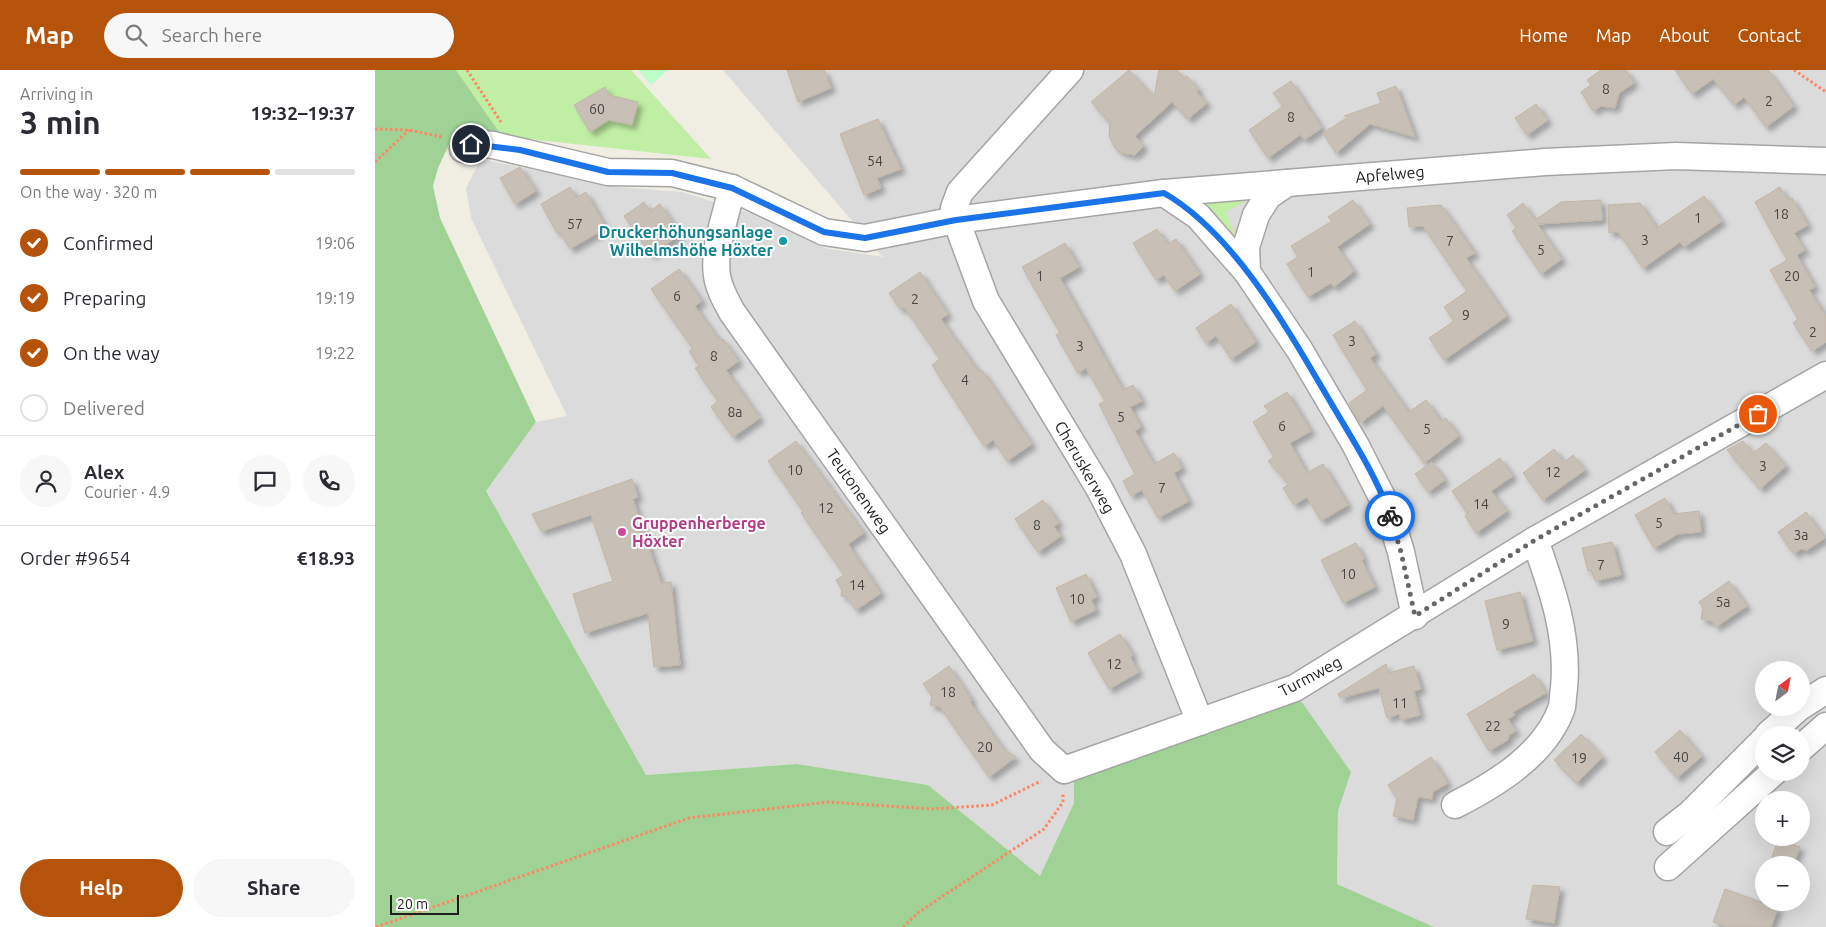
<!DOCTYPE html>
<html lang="en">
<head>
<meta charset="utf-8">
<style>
	:root { --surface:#fff; --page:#f7f7f7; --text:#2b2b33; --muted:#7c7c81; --line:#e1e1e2; --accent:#b45309 }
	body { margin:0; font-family:Ubuntu,sans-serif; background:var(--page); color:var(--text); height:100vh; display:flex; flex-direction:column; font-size:19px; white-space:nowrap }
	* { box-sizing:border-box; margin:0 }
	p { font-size:16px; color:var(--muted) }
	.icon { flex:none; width:28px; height:28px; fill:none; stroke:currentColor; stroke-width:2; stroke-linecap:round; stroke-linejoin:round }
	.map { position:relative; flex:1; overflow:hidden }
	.panel { display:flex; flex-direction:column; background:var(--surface); width:375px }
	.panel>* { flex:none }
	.needle { width:32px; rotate:32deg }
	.buttons { position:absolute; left:1380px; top:591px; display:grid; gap:10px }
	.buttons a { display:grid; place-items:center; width:55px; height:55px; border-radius:50%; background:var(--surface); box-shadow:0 5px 20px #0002; font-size:25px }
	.scale { position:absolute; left:15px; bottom:12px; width:69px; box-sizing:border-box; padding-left:5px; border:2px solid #1e1e1e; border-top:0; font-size:14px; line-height:18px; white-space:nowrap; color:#1e1e1e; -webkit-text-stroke:4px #fff; paint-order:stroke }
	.pin { position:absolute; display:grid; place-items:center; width:42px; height:42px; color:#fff; margin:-21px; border:2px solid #fff; border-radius:50%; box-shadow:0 1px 5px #0007 }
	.courier { position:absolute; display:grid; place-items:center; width:50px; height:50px; margin:-25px; border:4px solid #1a73e8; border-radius:50%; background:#fff; color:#222; box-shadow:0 1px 6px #0007 }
	.headline em { font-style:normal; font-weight:600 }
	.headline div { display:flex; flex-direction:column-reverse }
	.headline { display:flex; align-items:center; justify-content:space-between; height:85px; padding:0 20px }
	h1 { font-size:32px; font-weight:600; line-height:38px }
	.bar { display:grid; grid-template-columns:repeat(4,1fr); gap:8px 5px; align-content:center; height:60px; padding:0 20px }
	.bar i { height:6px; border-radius:4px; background:var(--line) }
	.bar .active { background:var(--accent) }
	.bar p { grid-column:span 4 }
	.line { display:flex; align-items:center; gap:12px; padding:0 20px; border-top:1px solid var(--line) }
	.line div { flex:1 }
	.round { display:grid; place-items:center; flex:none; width:52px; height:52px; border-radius:26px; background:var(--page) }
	ol { padding:0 20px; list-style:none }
	li { display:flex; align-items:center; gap:15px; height:55px }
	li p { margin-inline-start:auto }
	li .icon { padding:5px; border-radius:50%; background:var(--accent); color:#fff; stroke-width:4 }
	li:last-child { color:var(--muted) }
	li i { width:28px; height:28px; border:2px solid var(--line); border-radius:50% }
	.button { display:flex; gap:10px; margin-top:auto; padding:10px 20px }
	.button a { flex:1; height:58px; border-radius:30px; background:var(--accent); color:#fff; font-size:20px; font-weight:600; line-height:58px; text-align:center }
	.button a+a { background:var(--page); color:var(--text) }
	header { display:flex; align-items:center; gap:30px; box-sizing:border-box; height:70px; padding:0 25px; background:var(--accent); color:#fff }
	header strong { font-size:24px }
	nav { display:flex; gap:28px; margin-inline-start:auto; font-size:18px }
	.search { width:350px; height:45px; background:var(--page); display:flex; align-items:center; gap:12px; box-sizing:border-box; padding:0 18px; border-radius:28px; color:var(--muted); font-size:19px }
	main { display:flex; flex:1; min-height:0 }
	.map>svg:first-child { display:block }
</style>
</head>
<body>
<header>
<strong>Map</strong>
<div class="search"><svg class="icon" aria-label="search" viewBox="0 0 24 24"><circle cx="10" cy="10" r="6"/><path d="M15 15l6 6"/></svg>Search here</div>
<nav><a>Home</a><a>Map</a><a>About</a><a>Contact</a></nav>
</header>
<main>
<section class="panel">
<div class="headline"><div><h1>3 min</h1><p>Arriving in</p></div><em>19:32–19:37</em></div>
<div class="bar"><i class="active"></i><i class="active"></i><i class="active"></i><i></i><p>On the way · 320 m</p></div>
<ol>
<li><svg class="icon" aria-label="check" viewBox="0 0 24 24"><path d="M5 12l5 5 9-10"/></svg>Confirmed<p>19:06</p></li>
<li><svg class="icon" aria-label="check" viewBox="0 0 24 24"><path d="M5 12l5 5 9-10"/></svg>Preparing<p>19:19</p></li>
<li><svg class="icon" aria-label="check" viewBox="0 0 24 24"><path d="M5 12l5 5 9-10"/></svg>On the way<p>19:22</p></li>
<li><i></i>Delivered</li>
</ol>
<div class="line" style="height:90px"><a class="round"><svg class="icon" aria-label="person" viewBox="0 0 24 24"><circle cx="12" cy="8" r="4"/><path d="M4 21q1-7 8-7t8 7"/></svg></a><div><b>Alex</b><p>Courier · 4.9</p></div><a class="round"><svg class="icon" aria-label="chat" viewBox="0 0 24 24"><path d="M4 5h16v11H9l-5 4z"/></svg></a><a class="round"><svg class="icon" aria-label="phone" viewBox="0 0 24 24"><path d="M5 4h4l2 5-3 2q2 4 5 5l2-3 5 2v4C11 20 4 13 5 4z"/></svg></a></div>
<div class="line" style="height:65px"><div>Order #9654</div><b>€18.93</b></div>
<div class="button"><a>Help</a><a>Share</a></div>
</section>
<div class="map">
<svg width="1451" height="857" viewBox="0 0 1451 857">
	<defs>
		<filter id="shadow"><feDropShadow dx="4.5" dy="4.5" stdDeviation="2.5" flood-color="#0004"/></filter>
	</defs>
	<rect width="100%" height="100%" fill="#f0ede3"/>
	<path fill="#dcdbdb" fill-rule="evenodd" d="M 348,0 L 1451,0 L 1451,857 L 1059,857 L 962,814 L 963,741 L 976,702 L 699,733 L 666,807 L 553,715 L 422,694 L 271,705 L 111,421 L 161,352 L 192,346 L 96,148 L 91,118 L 106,89 L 242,117 L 307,122 L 374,143 L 449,178 L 508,187 ZM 1389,600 L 1426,600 L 1426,638 L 1389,638 ZM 1389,665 L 1426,665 L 1426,702 L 1389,702 ZM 1389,730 L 1426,730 L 1426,768 L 1389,768 ZM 1389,795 L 1426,795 L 1426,832 L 1389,832 Z"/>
	<g fill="#c1eea5">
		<polygon points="81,0 256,0 336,89 127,66"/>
		<polygon points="881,112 868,133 851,142 864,178 813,118"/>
	</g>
	<polygon fill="#a0d295" points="0,0 81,0 127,66 79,64 63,98 58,116 65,148 161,352 111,421 271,705 422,694 553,715 665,806 699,733 699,710 924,628 976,702 963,741 962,814 1059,857 0,857"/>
	<polygon fill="#bdfdc9" points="263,0 293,0 276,15"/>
	<g fill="#c8c0b6" stroke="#c2b5a5" filter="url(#shadow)">
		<polygon points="412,0 449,0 456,18 423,32"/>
		<polygon points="754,0 779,27 784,0 802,0 809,9 812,6 824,20 822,22 832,33 813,49 797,32 760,66 769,76 760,85 747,83 740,78 734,66 735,53 716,32"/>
		<polygon points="1226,0 1251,0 1259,13 1244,23 1240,38 1226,36 1218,41 1206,22 1216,15 1212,10"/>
		<polygon points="1300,0 1393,0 1419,36 1391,57 1369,27 1359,35 1338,9 1317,24"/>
		<polygon points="916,11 947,58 929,70 925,65 893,88 874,60 908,36 898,23"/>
		<polygon points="1021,16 1040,67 995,54 961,83 948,63 973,47 969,46 1006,33 1002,23"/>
		<polygon points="230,17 234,25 263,32 257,55 234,50 215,62 199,35"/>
		<polygon points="1161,34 1173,50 1152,65 1140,48"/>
		<polygon points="503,49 526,99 502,108 506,118 489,125 465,64"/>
		<polygon points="145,97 161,121 140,134 125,108"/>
		<polygon points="195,117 201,128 211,122 231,158 195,179 185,162 182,163 166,134"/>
		<polygon points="1405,117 1413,130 1417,128 1433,155 1419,163 1430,180 1422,185 1440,217 1434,220 1451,246 1451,272 1437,281 1418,253 1423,249 1395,200 1412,190 1380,132"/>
		<polygon points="1329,126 1347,151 1309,177 1305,172 1268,198 1243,162 1234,163 1233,135 1265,133 1282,158"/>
		<polygon points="978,130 995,154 962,177 979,201 959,217 956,213 933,227 912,194 923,187 916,176 957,151 953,147"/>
		<polygon points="1226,130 1227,150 1162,154 1187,189 1166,204 1137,161 1142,158 1132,145 1148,133 1160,150 1186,132"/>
		<polygon points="269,132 275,141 285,134 306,164 276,185 249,146"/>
		<polygon points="1066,135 1100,183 1091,188 1132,246 1069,290 1054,268 1079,251 1069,237 1092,221 1048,156 1034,157 1032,138"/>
		<polygon points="782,159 793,174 801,169 825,204 800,221 789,205 781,210 758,173"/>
		<polygon points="690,173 704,197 685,208 748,320 758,315 767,331 755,337 766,357 760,361 779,394 799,383 807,398 799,403 814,431 783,448 767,420 756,426 748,411 760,404 724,334 730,331 711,298 703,303 681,265 685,263 647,197"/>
		<polygon points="304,199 327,231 320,236 345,271 348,269 364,291 351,300 385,348 358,367 336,337 343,331 320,298 324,296 314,281 318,279 276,219"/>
		<polygon points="545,202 573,244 566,249 604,302 607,300 657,374 632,391 618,370 609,376 557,295 565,289 529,237 525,239 514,223"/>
		<polygon points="856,234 881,272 856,289 841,266 831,273 821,258"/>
		<polygon points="980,251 1001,284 995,288 1034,342 1051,330 1066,351 1071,348 1084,366 1049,393 1008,336 985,353 974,333 992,320 958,265"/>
		<polygon points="912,322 936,361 915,373 932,403 948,394 973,435 946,451 932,427 919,435 908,418 914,414 893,391 899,387 878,352 894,342 889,336"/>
		<polygon points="421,371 489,463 473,474 506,523 481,540 472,527 466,526 467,520 461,510 469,505 426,443 428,441 393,391"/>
		<polygon points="1368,371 1378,383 1391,373 1411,396 1385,419 1352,380"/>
		<polygon points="1179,379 1189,392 1198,385 1210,400 1168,430 1148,403"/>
		<polygon points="1125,388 1138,406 1116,421 1132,441 1101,463 1090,446 1093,444 1077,421"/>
		<polygon points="1057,392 1070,410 1053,422 1040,404"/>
		<polygon points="257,409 263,427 258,429 286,513 296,512 305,595 279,597 273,543 210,563 198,524 238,511 216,445 166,461 157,444"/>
		<polygon points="1290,428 1299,444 1324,441 1326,462 1303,464 1279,478 1260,445"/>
		<polygon points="668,430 684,453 679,457 686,466 663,482 640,449"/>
		<polygon points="1431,442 1450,468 1432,480 1426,479 1419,484 1403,462"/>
		<polygon points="1237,472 1246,505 1220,511 1216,500 1213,501 1207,478"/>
		<polygon points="981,473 989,489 987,491 1000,517 968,533 946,490"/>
		<polygon points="711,504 722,527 716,530 721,540 696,552 681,518"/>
		<polygon points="1354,511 1372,536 1341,557 1337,551 1326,549 1328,538 1324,532"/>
		<polygon points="1145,522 1158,571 1122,580 1110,531"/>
		<polygon points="745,564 758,585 755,587 764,602 734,619 713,583"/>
		<polygon points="1011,594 1013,603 1039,596 1046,619 1039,621 1045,645 1026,650 1024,644 1012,648 1004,618 965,628 963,624"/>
		<polygon points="574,596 597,630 595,632 629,680 641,687 614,707 565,637 555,635 557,626 548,614"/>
		<polygon points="1159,604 1171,623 1138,642 1140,645 1133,649 1141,661 1134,665 1133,670 1114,681 1092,644"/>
		<polygon points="1305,660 1327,686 1302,708 1280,682"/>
		<polygon points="1206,664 1228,687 1202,713 1179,690"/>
		<polygon points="1056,687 1073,713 1058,722 1057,729 1043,727 1038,750 1018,746 1022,729 1013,715"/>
		<polygon points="1403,770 1425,777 1418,795 1394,795"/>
		<polygon points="1158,815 1185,817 1179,853 1151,849"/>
		<polygon points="1350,819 1403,838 1396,857 1352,857 1338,852"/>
	</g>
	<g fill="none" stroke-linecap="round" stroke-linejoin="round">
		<g stroke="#a5a5a5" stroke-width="29">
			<g id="minor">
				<polyline points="695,0 585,122 579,138 581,150 611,231 724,418 758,484 825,652"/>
				<polyline points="88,79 96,73 118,75 233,102 297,103 357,118 449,162 490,168 581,150 789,123 912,113 1170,92 1301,86 1451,91"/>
				<polyline points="912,113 893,126 881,145 871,177 872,202 924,279 980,374 1013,439 1026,482 1040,546"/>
				<path d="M 357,118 C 351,147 338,177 342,206 C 344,219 351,231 357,242 L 667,680 L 689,700 L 920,618 L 1160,470 L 1451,305"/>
				<polyline points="789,123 823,146 872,202"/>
				<polyline points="1426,636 1451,620"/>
				<polyline points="1393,665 1423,638"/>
				<polyline points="1426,678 1451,656"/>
				<path d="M 1080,735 C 1121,714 1171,684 1187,637 C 1188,631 1188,624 1189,618 C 1194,566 1177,518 1160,470"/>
				<polyline points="1292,762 1315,744 1389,670"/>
				<polyline points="1293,797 1399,702"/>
			</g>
		</g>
		<g stroke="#ff8665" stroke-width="3" stroke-dasharray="2.5 2.5" stroke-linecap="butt">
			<polyline points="92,0 126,52"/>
			<polyline points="1419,0 1451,22"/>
			<polyline points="0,59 34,60 67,67"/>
			<polyline points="0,92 34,60"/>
			<polyline points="1,857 314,748 453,732 557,739 617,735 666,711"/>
			<polyline points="528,857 544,842 669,759 688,732 688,723"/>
		</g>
		<use href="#minor" stroke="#fff" stroke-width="26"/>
	</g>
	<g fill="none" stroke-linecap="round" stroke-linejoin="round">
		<polyline stroke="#686663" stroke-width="5" stroke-dasharray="0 9" points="1015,446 1026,482 1040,546 1160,470 1383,344"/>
		<path stroke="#1a73e8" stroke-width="6" d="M 96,74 L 145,80 L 233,102 L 297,103 L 357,118 L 449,162 L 490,168 L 581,150 L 789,123 C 862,165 917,267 959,338 C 978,370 1004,411 1015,446"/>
	</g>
	<circle fill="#0f9aa8" stroke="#fff" stroke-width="2" cx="408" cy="171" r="5"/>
	<circle fill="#d1479c" stroke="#fff" stroke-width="2" cx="247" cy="462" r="5"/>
	<g text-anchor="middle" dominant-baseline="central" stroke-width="4" stroke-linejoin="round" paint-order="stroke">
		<g font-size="14" fill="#484644">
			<text x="1231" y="19">8</text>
			<text x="1394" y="31">2</text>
			<text x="222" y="39">60</text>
			<text x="916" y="47">8</text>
			<text x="500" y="91">54</text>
			<text x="1406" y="144">18</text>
			<text x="1323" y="148">1</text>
			<text x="200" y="154">57</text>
			<text x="1270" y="170">3</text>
			<text x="1075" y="171">7</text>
			<text x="1166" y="180">5</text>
			<text x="936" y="202">1</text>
			<text x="665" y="206">1</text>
			<text x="1417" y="206">20</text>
			<text x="302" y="226">6</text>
			<text x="540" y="229">2</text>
			<text x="1091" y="245">9</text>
			<text x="1438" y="262">2</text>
			<text x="977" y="271">3</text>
			<text x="705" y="276">3</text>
			<text x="339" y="286">8</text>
			<text x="590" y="310">4</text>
			<text x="360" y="342">8a</text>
			<text x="746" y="347">5</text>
			<text x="907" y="356">6</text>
			<text x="1052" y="359">5</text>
			<text x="1388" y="396">3</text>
			<text x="420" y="400">10</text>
			<text x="1178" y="402">12</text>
			<text x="787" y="418">7</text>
			<text x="1106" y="434">14</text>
			<text x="451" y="438">12</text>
			<text x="1284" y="453">5</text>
			<text x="662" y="455">8</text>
			<text x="1426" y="465">3a</text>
			<text x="1226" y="495">7</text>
			<text x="973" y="504">10</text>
			<text x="482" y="515">14</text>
			<text x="702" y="529">10</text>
			<text x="1348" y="532">5a</text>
			<text x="1131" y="554">9</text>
			<text x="739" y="594">12</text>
			<text x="573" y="622">18</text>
			<text x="1025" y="633">11</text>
			<text x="1118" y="656">22</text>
			<text x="610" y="677">20</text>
			<text x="1306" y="687">40</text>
			<text x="1204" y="688">19</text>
		</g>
		<g font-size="16" fill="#1e1e1e" stroke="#fff">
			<text transform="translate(1015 104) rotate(-5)">Apfelweg</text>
			<text transform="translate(710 397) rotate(60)">Cheruskerweg</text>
			<text transform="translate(484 421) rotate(55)">Teutonenweg</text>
			<text transform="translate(935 606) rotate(-28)">Turmweg</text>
		</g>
		<g font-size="16" font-weight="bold" fill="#0d838f" stroke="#fff" text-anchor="end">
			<text x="398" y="162">Druckerhöhungsanlage<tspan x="398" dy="18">Wilhelmshöhe Höxter</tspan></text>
		</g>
		<g font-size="16" font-weight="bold" fill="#b23c85" stroke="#fff" text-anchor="start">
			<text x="257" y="453">Gruppenherberge<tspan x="257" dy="18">Höxter</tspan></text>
		</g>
	</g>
</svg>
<div class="buttons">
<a><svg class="needle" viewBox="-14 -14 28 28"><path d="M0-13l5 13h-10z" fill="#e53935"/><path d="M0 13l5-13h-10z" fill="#7c7c81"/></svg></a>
<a><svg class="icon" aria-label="layers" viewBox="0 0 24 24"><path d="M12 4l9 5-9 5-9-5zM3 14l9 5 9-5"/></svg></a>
<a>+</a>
<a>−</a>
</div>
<div class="scale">20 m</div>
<div class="pin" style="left:1383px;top:344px;background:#ea580c"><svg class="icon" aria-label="bag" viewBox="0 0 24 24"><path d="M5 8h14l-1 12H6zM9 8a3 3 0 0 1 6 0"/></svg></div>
<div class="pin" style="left:96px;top:74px;background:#1f2937"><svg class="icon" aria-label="home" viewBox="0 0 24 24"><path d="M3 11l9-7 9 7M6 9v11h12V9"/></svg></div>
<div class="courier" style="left:1015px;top:446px"><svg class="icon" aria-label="bike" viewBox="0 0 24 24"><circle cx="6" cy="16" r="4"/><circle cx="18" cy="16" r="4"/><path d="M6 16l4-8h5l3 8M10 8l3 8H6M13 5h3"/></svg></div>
</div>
</main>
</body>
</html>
